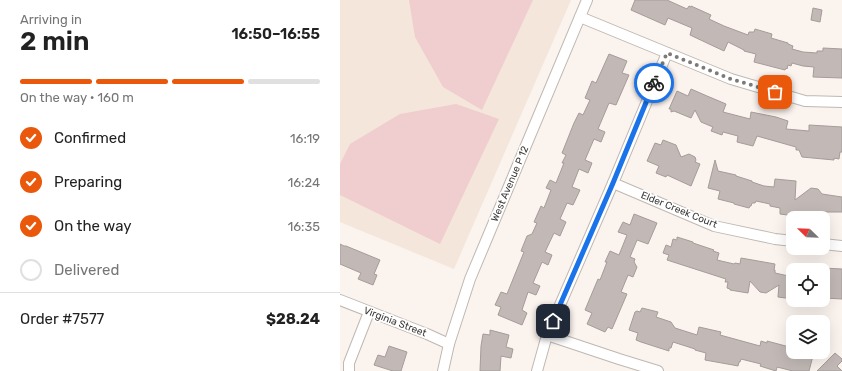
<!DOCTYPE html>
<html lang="en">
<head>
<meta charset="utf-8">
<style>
	:root { --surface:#fff; --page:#f6f6f6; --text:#222; --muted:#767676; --line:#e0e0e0; --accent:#ea580c }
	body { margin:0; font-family:Rubik,sans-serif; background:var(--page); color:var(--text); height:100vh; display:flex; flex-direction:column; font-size:15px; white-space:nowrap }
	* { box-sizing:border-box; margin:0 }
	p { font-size:13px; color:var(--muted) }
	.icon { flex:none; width:22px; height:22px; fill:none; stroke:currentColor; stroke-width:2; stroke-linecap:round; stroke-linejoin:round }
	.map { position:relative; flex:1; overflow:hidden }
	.details { display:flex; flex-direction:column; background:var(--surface); width:340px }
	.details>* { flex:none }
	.needle { width:26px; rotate:293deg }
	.buttons { position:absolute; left:446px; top:211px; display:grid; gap:8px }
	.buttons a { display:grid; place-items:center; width:44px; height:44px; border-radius:8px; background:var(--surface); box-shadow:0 4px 16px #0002; font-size:20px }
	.pin { position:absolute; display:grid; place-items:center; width:34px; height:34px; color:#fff; margin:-17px; border-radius:8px; box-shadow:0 2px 6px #0006 }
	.courier { position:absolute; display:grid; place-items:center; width:40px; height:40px; margin:-20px; border:3px solid #1a73e8; border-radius:50%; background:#fff; color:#222; box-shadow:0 1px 5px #0007 }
	.overview em { font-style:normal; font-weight:600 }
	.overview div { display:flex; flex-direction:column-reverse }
	.overview { display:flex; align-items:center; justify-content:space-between; height:68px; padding:0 20px }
	h1 { font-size:26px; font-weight:600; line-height:30px }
	.bar { display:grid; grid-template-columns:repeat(4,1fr); gap:6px 4px; align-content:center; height:48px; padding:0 20px }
	.bar i { height:5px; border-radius:3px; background:var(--line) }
	.bar .active { background:var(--accent) }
	.bar p { grid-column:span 4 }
	.line { display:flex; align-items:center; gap:10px; padding:0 20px; border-top:1px solid var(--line) }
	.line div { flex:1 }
	ol { padding:0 20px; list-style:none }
	li { display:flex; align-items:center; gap:12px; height:44px }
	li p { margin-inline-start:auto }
	li .icon { padding:4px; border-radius:50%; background:var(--accent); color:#fff; stroke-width:4 }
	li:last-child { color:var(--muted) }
	li i { width:22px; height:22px; border:2px solid var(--line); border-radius:50% }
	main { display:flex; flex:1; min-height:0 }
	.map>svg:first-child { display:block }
</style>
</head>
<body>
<main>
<section class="details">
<div class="overview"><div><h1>2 min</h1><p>Arriving in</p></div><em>16:50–16:55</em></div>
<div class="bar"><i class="active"></i><i class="active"></i><i class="active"></i><i></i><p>On the way · 160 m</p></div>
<ol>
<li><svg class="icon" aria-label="check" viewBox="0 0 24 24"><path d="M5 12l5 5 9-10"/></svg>Confirmed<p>16:19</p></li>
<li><svg class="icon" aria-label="check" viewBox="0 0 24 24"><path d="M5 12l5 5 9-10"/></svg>Preparing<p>16:24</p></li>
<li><svg class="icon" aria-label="check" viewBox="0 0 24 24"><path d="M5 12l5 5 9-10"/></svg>On the way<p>16:35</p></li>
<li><i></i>Delivered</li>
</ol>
<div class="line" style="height:52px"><div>Order #7577</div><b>$28.24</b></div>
</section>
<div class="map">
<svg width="502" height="371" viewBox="0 0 502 371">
	<rect width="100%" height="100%" fill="#fbf3ee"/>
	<polygon fill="#f4e6db" points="0,0 231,0 114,269 0,222"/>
	<g fill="#f0cdcf">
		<polygon points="69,0 193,0 142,110 103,87 75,37"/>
		<polygon points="116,104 159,119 100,244 0,195 0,164 10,144 60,114"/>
	</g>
	<g fill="#c2b9b6" stroke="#a59c9a">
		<polygon points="295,0 327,0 347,9 349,6 351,7 351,6 371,15 369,19 384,26 408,35 409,32 414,32 415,29 432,34 431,38 448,43 448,44 453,46 452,49 463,52 477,53 477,51 483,51 483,48 502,49 502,78 473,77 474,67 463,66 452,63 451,66 448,65 447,69 446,68 445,70 414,62 416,54 404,51 404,50 388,42 384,51 350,35 352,28 328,18 325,25 291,10"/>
		<polygon points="473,8 482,10 480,22 471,20"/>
		<polygon points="269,54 287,61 282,73 289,75 276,105 269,103 258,129 265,132 261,142 254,139 245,160 252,163 248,173 239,169 232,187 240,190 233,205 227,203 220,219 226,222 220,236 214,233 205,252 212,255 208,265 202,262 193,283 200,286 196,295 188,292 182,310 187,313 182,325 158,315 161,307 155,305 161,292 167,294 184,252 181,251 187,236 192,234 197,223 194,222 201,206 204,208 211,190 206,188 210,180 216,183 224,163 222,163 226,155 222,153 234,123 239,113 243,115 250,100 245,98 252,81 256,83"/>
		<polygon points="351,89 367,96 386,104 383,112 410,119 411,112 436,117 448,121 446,129 469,131 469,125 502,127 502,152 500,152 499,159 494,158 494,160 462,157 459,150 456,150 456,147 417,136 413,146 397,142 398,136 383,132 382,135 371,131 373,127 361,122 355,110 351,118 334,111 331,112 331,109 329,109 337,91 348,96"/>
		<polygon points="323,140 336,145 341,157 349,154 355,157 356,160 355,162 360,164 351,186 327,175 326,177 316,173 319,166 307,161 315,143 321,145"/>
		<polygon points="375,160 378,171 396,175 396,176 412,181 412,182 424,186 434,187 435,179 456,181 455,200 471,188 478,189 482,194 502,197 502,212 484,212 483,218 469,218 440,214 440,208 430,206 430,204 416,201 415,203 412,203 411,206 410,206 409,208 394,204 394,203 378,199 380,191 368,188"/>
		<polygon points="294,214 317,223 308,244 297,240 290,257 295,259 294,262 297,267 293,277 288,275 281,292 287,294 272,329 268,327 265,332 247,324 252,313 245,310 258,279 260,280 267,262 265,262 270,251 279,255 287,235 278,232 283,222 290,225"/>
		<polygon points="337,237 353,242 353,243 374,250 373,251 379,253 377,260 394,264 395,263 400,264 401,258 435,264 434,270 435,270 435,273 453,277 453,299 438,297 439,285 426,293 420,292 410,281 408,293 390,290 390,289 387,288 388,282 385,282 386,279 327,260 329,255 323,253 326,245 331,247 333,239 337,240"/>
		<polygon points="0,244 4,246 6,246 40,260 34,274 37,275 33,285 18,279 21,273 0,264"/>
		<polygon points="483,268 502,269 502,299 485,298 486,281 483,280"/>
		<polygon points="302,308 318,312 316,317 331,322 335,328 357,335 359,327 381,332 380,335 420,346 421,341 427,343 427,341 453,348 453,352 474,352 469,371 453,371 437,367 436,371 420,366 421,364 401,359 400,362 399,362 398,366 393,365 365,360 366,353 355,350 355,349 333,342 331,348 329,348 329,351 301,342 296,340 298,333 289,330 295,312 297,311 300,312"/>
		<polygon points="150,330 169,335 166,347 173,349 171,358 161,356 160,371 140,371 141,346 143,334 150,335"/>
		<polygon points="49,346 67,352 61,371 53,371 34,365 38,355 45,357"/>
		<polygon points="495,353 502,359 502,361 497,366 502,371 477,371"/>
	</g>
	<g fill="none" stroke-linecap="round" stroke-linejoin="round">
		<g stroke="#bfb8b3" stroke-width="12">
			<g id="street">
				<polyline points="240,17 391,79 465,101 502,102"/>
				<polyline points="273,183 374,226 435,239 453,241"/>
				<polyline points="483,244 502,246"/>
				<polyline points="0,300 87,334 109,344"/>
				<polyline points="207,335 279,359 318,371"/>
				<polyline points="9,371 9,363 29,312"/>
				<polyline points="103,371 109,344 130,279 247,0"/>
				<polyline points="197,371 207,335 273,183 327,53"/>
			</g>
		</g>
		<use href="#street" stroke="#fff" stroke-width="10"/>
	</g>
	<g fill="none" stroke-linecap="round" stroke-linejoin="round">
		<polyline stroke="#7f7a77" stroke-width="4" stroke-dasharray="0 7.2" points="314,83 327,53 391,79 435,92"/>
		<polyline stroke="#1a73e8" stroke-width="5" points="213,321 273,183 314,83"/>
	</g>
	<g text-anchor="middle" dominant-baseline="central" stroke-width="3.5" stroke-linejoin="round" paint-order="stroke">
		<g font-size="10" fill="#3c3937" stroke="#fff">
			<text transform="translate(170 184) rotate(-67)">West Avenue P 12</text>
			<text transform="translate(339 210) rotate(22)">Elder Creek Court</text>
			<text transform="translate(55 322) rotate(21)">Virginia Street</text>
		</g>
	</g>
</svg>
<div class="buttons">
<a><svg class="needle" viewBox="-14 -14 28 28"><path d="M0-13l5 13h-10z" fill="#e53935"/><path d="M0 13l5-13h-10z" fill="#767676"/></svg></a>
<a><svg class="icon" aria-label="locate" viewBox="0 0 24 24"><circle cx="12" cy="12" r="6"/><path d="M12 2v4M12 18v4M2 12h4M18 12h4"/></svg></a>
<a><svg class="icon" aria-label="layers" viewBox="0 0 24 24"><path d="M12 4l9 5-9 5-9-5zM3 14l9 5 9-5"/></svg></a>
</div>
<div class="pin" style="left:435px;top:92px;background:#ea580c"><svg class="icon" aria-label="bag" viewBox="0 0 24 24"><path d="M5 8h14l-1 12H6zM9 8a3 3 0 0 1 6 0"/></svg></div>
<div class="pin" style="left:213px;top:321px;background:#1f2937"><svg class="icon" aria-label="home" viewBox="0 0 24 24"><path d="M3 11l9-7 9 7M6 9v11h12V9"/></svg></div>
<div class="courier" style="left:314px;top:83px"><svg class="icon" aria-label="bike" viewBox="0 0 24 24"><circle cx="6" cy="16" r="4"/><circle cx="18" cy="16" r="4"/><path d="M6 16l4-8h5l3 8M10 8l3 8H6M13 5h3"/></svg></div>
</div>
</main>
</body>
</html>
